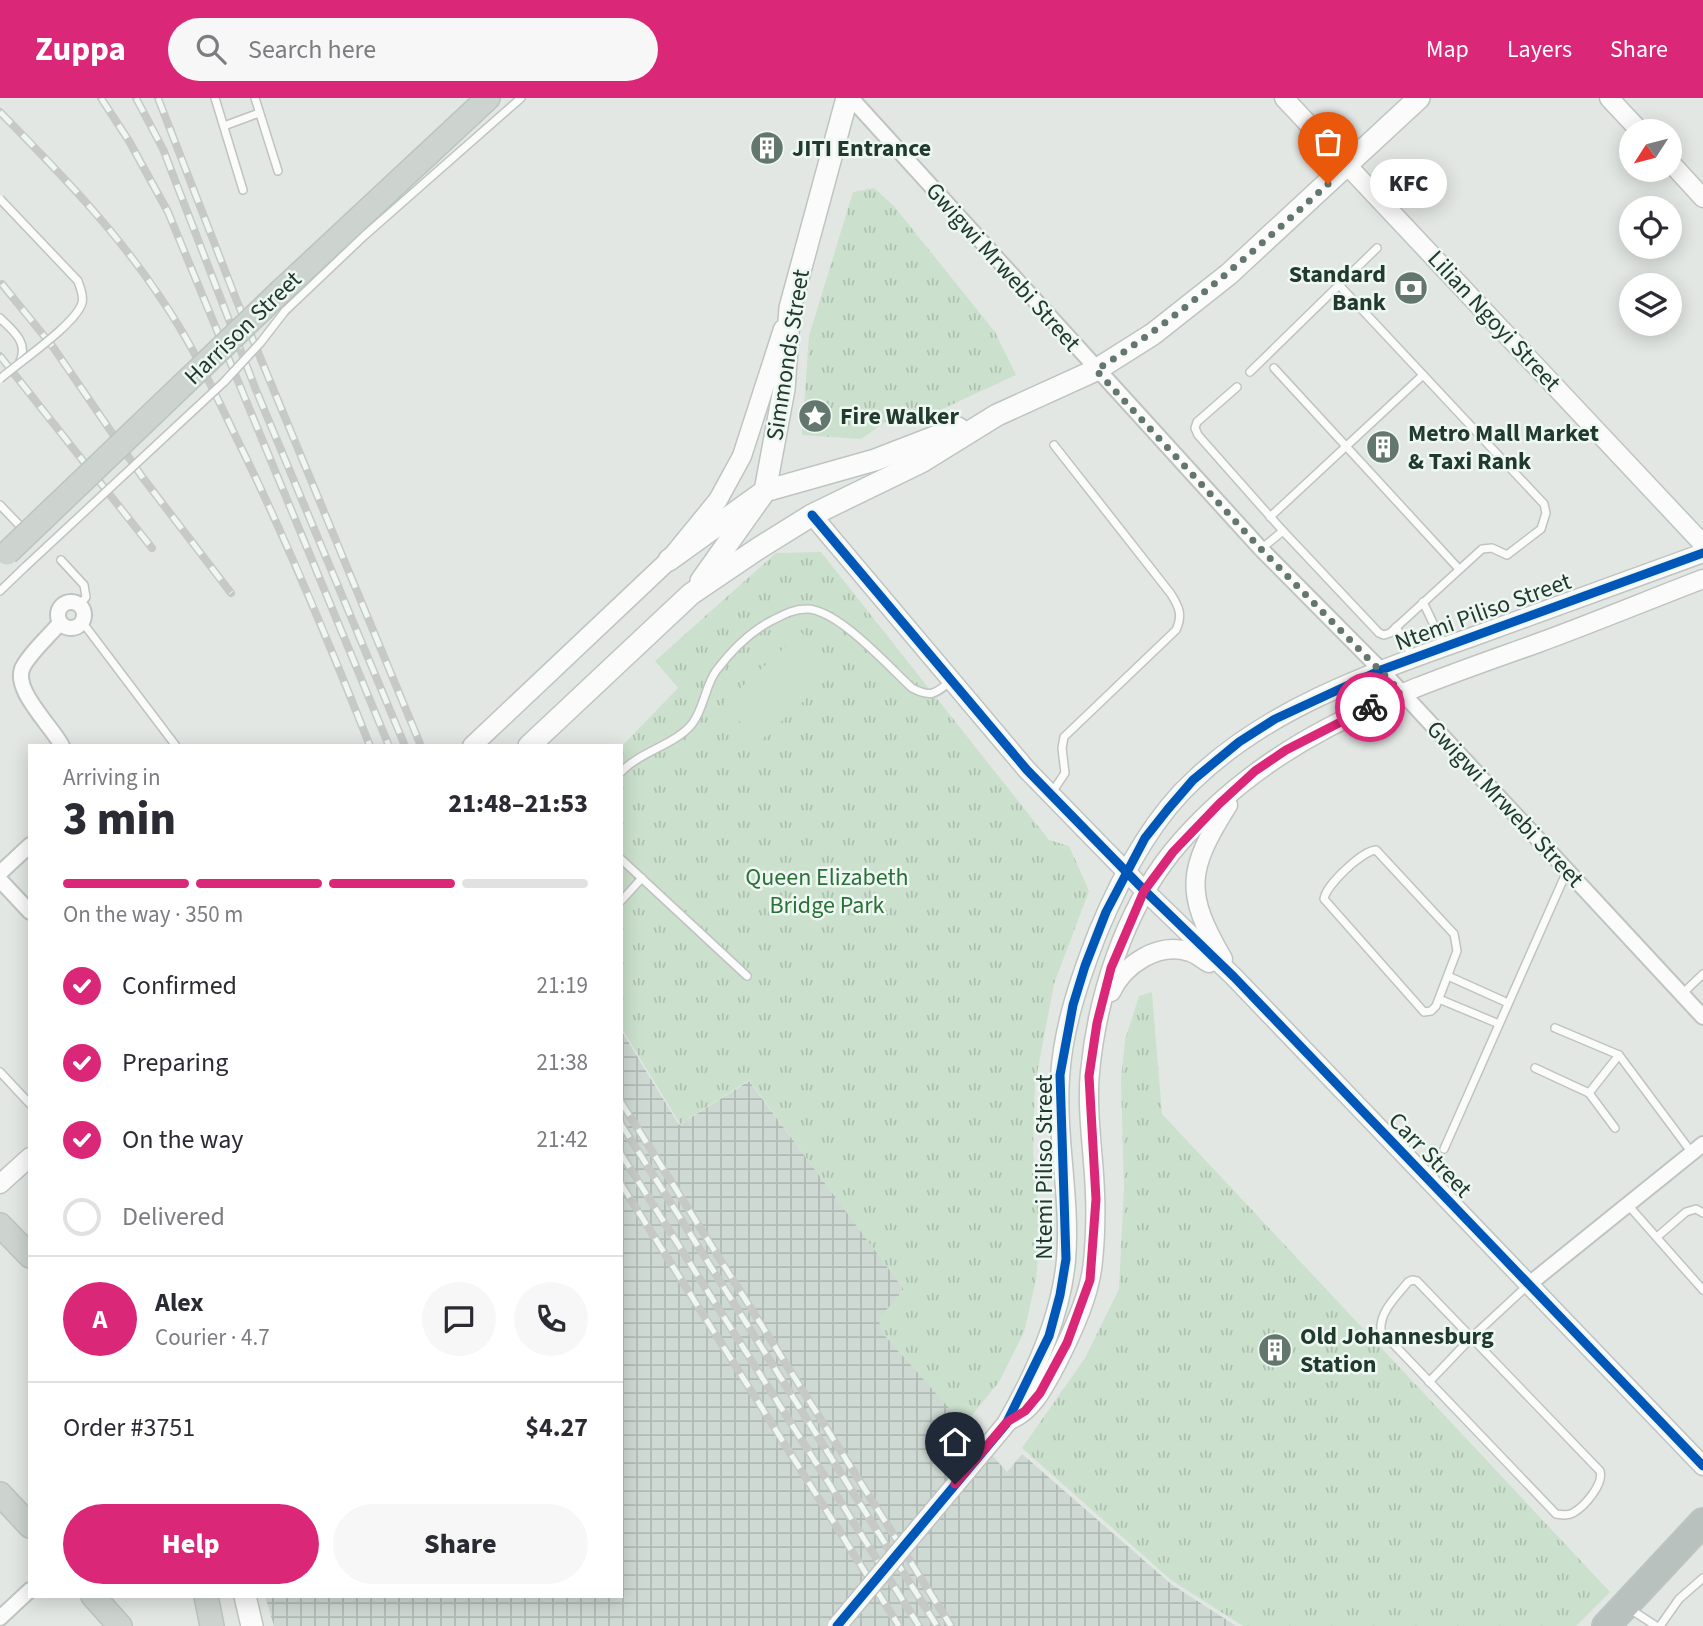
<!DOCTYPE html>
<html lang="en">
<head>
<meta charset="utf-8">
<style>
	:root { --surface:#fff; --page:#f7f7f7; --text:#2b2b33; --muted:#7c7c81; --line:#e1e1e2; --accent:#db2777 }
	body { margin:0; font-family:"Source Sans 3",sans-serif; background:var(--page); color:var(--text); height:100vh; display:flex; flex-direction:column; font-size:26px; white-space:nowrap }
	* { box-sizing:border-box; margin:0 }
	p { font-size:23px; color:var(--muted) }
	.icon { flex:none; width:38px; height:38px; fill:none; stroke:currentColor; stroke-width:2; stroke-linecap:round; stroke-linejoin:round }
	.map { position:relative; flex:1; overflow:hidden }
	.sheet { position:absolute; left:28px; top:646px; width:595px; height:854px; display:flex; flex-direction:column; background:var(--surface); border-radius:0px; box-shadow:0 4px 18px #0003 }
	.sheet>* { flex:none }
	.needle { width:46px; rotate:234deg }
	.tools { position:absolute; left:1619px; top:21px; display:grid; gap:14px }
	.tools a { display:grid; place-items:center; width:63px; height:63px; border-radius:50%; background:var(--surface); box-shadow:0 4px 18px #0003; font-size:35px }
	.pin { position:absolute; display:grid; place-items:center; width:60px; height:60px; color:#fff; margin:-72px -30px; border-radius:50% 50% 50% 0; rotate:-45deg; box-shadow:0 0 7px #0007 }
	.pin .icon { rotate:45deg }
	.courier { position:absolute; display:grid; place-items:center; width:70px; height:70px; margin:-35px; border:5px solid #db2777; border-radius:50%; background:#fff; color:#222; box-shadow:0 2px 9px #0007 }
	.bubble { position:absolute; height:49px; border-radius:24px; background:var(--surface); box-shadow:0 4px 18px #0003; font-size:23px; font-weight:800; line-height:49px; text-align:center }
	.overview em { font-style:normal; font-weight:800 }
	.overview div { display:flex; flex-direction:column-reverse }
	.overview { display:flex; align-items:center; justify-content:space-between; height:119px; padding:0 35px }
	h1 { font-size:46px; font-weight:800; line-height:52px }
	.bar { display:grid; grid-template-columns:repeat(4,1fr); gap:10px 7px; align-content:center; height:84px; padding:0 35px }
	.bar i { height:9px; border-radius:5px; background:var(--line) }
	.bar .active { background:var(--accent) }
	.bar p { grid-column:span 4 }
	.line { display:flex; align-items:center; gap:18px; padding:0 35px; border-top:2px solid var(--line) }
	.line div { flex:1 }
	.round { display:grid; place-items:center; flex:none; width:74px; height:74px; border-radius:37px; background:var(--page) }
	ol { padding:0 35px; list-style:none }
	li { display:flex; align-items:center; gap:21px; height:77px }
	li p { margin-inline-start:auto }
	li .icon { padding:7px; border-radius:50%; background:var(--accent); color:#fff; stroke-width:4 }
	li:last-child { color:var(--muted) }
	li i { width:38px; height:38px; border:4px solid var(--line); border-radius:50% }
	.primary-button { display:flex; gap:14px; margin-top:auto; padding:14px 35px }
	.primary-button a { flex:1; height:80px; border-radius:42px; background:var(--accent); color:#fff; font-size:28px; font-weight:800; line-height:80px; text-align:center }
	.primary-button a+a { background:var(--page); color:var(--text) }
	header { display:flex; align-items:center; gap:42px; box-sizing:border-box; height:98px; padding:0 35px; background:var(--accent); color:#fff }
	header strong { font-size:33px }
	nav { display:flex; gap:38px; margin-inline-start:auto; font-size:24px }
	.search { width:490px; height:63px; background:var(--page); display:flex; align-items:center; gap:18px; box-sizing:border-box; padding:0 24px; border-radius:38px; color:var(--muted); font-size:26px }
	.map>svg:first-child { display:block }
</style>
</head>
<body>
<header>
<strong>Zuppa</strong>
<div class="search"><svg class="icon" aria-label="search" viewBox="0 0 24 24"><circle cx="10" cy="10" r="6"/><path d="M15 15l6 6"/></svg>Search here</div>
<nav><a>Map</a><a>Layers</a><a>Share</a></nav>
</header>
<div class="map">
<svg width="1703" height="1528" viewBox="0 0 1703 1528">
	<defs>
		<pattern id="industrial-grid" width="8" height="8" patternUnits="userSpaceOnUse" patternTransform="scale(1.75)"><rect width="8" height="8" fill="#cfd9d3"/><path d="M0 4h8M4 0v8" fill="none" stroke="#b1bbb5"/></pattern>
		<pattern id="park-tufts" width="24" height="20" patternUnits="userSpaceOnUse" patternTransform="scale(1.75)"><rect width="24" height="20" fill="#cbe0cd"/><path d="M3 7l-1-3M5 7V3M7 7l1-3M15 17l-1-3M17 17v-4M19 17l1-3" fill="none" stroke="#aec1b0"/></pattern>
	</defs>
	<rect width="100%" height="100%" fill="#e2e7e4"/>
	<polygon fill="url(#industrial-grid)" points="621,932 679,1027 749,983 904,1191 879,1222 883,1234 1007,1374 1022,1356 1171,1486 1236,1528 274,1528 265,1498 621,1498"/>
	<g fill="url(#park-tufts)">
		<polygon points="874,90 893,107 995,234 1016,277 912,325 900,314 861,341 802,337 809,238 853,94"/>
		<polygon points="821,454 1049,742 1069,748 1089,793 1054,886 1035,986 1033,1054 1040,1131 1036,1182 1024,1234 999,1284 964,1327 884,1237 878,1221 904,1192 749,982 680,1026 621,929 621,649 678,590 655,563 776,455"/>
		<polygon points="1152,894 1162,1016 1610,1494 1576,1528 1243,1528 1171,1482 1022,1350 1085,1260 1119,1191 1124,1090 1121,982 1125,942 1139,898"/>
	</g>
	<polygon fill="#cbe0cd" points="801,534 836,573 759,644 723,606"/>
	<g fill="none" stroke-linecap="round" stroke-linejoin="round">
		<g stroke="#bfc4c1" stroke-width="10">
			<g id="service">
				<polyline points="215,0 243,92"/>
				<polyline points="255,0 278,73"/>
				<polyline points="224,28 259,15"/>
				<polyline points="285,213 364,138 521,0"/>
				<path d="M 0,220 C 12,232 29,244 20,263"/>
				<polyline points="1274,270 1459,471"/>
				<polyline points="1250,274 1377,150"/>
				<polyline points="1237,289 1197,324 1195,330 1198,337 1283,433 1379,535 1384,537 1390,535 1482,451 1492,450 1507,457 1541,431 1546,415 1544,406 1339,187"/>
				<polyline points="0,407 24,432"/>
				<polyline points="1270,419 1423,277"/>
				<polyline points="1261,451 1283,433"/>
				<polyline points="61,462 84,487 86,499 80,507"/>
				<polyline points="0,493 25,469"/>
				<polyline points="1423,504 1444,548"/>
				<polyline points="83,525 176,648"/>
				<polyline points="1396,529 1413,559"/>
				<path d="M 621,674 C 641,653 675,647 692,626 C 704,611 705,588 716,573 C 731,553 750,534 771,523 C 783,517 793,511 806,511 C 837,510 889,569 912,590 C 931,600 935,596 951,583"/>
				<path d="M 1051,696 L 1065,675 L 1062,650 L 1064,639 L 1176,532 C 1183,517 1179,509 1171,496 L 1054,347"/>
				<path d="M 1376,752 L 1454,836 L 1457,853 L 1436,908 L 1431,913 L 1424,914 L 1324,801 C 1326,787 1362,753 1376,752 Z"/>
				<polyline points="621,761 747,878"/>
				<polyline points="621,803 642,780"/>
				<polyline points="1448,878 1508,905"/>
				<polyline points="1682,896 1703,876"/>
				<polyline points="1439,901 1499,926"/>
				<polyline points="1555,930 1619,957 1692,1055"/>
				<polyline points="1535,970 1589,995 1615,1030"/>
				<polyline points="0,974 30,1006"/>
				<polyline points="1589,995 1619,957"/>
				<polyline points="1444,1051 1567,773"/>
				<polyline points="1628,1107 1703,1192"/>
				<polyline points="1657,1139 1686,1114 1696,1111 1703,1115"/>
				<path d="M 1412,1182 L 1417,1183 L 1600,1373 C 1604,1386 1585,1408 1573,1415 C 1568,1418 1562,1417 1556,1416 L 1381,1233 C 1379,1214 1396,1199 1408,1184 Z"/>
				<polyline points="1429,1284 1472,1239 1528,1187"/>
				<polyline points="1630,1511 1656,1528"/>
				<polyline points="1660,1528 1679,1501 1703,1480"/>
			</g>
		</g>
		<g stroke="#bfc4c1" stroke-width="18">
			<g id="minor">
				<polyline points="851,0 1261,451 1381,572 1703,919"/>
				<circle cx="71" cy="517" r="13"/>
				<path d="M 60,525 C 49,538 33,552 24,567 C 9,589 52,628 62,648"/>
				<polyline points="0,775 30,747"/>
				<polyline points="0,782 30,814"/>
				<polyline points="1528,1187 1703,1046"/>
				<polyline points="0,1520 30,1492"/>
			</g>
		</g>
		<g stroke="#bfc4c1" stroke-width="21">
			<g id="tertiary">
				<polyline points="1284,0 1703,446"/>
				<polyline points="1609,0 1640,33"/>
				<polyline points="1670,64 1703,100"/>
				<polyline points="812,417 1027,672 1145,793 1234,879 1703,1368"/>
				<polyline points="472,648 669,462 718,402 742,358 783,231"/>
				<path d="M 1223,861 C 1184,794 1187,772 1228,707"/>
				<path d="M 1111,894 C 1124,867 1158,843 1190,854 C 1197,856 1203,862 1209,865"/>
				<polyline points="0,1086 30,1059"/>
				<path d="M 1010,1322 C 1033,1313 1045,1287 1056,1267 C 1069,1241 1084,1210 1090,1182 C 1095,1160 1096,1119 1095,1096 C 1094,1058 1086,1012 1090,974 C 1097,899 1124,814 1172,754 C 1270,635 1399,595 1538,545 C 1593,525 1648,502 1703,481"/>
				<path d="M 1006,1326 C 1035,1276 1061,1219 1066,1162 C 1071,1101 1056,1040 1060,979 C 1063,929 1080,880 1098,834 C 1120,781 1152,720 1195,681 C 1272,608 1374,574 1472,539 C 1549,511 1626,483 1703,455"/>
			</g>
		</g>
		<g stroke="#bec5c1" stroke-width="24">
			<g id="secondary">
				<polyline points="669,462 765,393 875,362 958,330"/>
				<polyline points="701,483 765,393 784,291 790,210 847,0"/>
				<polyline points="529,648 691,496 759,450 812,417 921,364 997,317 1096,272 1153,236 1229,176 1419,0"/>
				<polyline points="245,1498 252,1528"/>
			</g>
		</g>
		<g stroke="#bbc4c0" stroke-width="26">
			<g id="primary">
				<polyline points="281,193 488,0"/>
				<polyline points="0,1127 30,1158"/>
				<polyline points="0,1396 30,1428"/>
				<polyline points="93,1498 120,1528"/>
				<polyline points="206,1498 212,1528"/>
			</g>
		</g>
		<g stroke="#bbc4c0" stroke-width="30">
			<polyline id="motorway" points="1606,1528 1703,1424"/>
		</g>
		<use href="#service" stroke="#fbfbfb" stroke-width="7"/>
		<use href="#minor" stroke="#fbfbfb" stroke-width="14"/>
		<use href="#tertiary" stroke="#fbfbfb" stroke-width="18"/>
		<use href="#secondary" stroke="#fbfbfb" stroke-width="21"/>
		<use href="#primary" stroke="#cdd4d0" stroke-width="23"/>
		<use href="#motorway" stroke="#b9c1be" stroke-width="26"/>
		<g stroke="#c6c9c8" stroke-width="8">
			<g id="rail">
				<polyline points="101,0 129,43 168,114 389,648"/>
				<polyline points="136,0 163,51 256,292 405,648"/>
				<polyline points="158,0 236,201 421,648"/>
				<path d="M 0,14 C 58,73 116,132 162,202 C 191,244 213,291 235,337 C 285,438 328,542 370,648"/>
				<polyline points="2,186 53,249 143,380 231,495"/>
				<polyline points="0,258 152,450"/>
				<polyline points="621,1004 951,1528"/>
				<polyline points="621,1026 937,1528"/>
				<polyline points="621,1056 919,1528"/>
				<polyline points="621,1086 899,1528"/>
			</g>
		</g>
		<use href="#rail" stroke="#eff7f2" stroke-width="5" stroke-dasharray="16" stroke-linecap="butt"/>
		<g stroke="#bfc4c1" stroke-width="10" stroke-linecap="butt">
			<g id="service-bridge">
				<path d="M 0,101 L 78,183 C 80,190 84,197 82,205 C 76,226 18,265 0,281"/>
				<polyline points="25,469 224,284 261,244 285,213"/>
			</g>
		</g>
		<g stroke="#bfc4c1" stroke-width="21" stroke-linecap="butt">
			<polyline id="tertiary-bridge" points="837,1528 1006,1326"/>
		</g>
		<g stroke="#bbc4c0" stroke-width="26" stroke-linecap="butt">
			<polyline id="primary-bridge" points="7,455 281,193"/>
		</g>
		<use href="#service-bridge" stroke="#fbfbfb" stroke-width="7"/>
		<use href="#tertiary-bridge" stroke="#fbfbfb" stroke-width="18"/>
		<use href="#primary-bridge" stroke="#cdd4d0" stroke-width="23"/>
		<g stroke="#eff7f2" stroke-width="13">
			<g id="cycleway">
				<polyline points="812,417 1027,672 1145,793 1234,879 1703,1368"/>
				<polyline points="837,1528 1006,1326 1049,1238 1060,1197 1066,1161 1060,977 1073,907 1085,868 1106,814 1145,740 1168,711 1193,682 1239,644 1275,621 1381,572 1703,455"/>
			</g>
		</g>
		<use href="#cycleway" stroke="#0057b8" stroke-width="9"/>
	</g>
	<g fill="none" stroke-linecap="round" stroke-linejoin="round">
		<path stroke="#64776e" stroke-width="7" stroke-dasharray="0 12.6" d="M 1328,86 C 1254,153 1181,219 1096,272 L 1261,451 L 1401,594 L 1370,609"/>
		<polyline stroke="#db2777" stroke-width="9" points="955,1386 1007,1324 1025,1313 1040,1295 1067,1245 1090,1182 1096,1101 1089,978 1097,925 1111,870 1144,793 1173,754 1219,706 1255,673 1286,652 1370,609"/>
	</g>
	<defs>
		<g id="building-disc" transform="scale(1.75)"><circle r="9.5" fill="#64776e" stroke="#eff7f2"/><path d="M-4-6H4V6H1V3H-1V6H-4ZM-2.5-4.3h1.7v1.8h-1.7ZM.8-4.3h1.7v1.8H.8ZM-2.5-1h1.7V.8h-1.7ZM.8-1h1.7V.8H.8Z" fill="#fff"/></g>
		<g id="bank-disc" transform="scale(1.75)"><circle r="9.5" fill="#64776e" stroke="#eff7f2"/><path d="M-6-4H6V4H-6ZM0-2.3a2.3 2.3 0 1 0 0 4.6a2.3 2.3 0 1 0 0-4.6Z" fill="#fff"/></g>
		<g id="sight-disc" transform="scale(1.75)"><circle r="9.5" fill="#64776e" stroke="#eff7f2"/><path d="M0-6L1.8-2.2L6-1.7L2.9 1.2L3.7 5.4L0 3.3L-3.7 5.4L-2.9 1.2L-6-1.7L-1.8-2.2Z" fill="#fff"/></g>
	</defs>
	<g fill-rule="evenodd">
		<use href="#building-disc" x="767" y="50"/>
		<use href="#bank-disc" x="1411" y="190"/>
		<use href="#sight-disc" x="815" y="318"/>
		<use href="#building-disc" x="1383" y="349"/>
		<use href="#building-disc" x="1275" y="1252"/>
	</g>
	<g text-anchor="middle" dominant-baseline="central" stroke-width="5" stroke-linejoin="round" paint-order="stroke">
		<g font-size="24" font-weight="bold" fill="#203a2e" stroke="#eff7f2" text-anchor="start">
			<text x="792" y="50">JITI Entrance</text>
			<text x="1386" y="176" text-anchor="end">Standard<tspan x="1386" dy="28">Bank</tspan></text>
			<text x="840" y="318">Fire Walker</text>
			<text x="1408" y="335">Metro Mall Market<tspan x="1408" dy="28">&amp; Taxi Rank</tspan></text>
			<text x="1300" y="1238">Old Johannesburg<tspan x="1300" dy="28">Station</tspan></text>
		</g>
		<g font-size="24" fill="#203a2e" stroke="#eff7f2">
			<text transform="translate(1003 169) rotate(48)">Gwigwi Mrwebi Street</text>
			<text transform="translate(1494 223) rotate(47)">Lilian Ngoyi Street</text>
			<text transform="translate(243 230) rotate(-44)">Harrison Street</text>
			<text transform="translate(788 257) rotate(-81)">Simmonds Street</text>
			<text transform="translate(1483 514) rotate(-20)">Ntemi Piliso Street</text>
			<text transform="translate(1505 706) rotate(47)">Gwigwi Mrwebi Street</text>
			<text transform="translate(1430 1057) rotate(46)">Carr Street</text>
			<text transform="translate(1044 1069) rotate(-90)">Ntemi Piliso Street</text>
		</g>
		<g font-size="24" fill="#2b7039" stroke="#eff7f2">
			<text x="827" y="779">Queen Elizabeth<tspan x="827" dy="28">Bridge Park</tspan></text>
		</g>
	</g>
</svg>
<div class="tools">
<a><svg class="needle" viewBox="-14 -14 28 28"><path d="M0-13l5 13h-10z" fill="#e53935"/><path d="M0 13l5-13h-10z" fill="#7c7c81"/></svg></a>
<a><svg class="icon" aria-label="locate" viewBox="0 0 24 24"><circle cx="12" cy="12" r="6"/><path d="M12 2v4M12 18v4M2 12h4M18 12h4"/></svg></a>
<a><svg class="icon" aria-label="layers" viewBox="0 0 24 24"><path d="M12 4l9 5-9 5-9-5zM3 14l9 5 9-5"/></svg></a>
</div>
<div class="pin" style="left:1328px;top:86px;background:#ea580c"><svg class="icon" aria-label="bag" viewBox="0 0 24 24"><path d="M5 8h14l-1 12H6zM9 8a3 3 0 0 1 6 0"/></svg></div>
<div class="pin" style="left:955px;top:1386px;background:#1f2937"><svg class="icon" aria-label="home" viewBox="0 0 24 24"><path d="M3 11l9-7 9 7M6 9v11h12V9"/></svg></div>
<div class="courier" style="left:1370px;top:609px"><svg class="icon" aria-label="bike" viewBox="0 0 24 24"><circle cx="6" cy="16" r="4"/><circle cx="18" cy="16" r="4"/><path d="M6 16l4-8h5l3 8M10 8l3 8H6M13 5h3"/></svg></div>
<div class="bubble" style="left:1370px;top:61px;width:77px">KFC</div>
<section class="sheet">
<div class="overview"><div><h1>3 min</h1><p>Arriving in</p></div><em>21:48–21:53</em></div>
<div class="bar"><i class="active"></i><i class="active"></i><i class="active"></i><i></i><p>On the way · 350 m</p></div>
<ol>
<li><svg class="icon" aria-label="check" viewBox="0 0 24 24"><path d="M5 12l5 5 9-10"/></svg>Confirmed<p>21:19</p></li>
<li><svg class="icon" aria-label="check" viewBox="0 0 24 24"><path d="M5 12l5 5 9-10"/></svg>Preparing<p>21:38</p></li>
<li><svg class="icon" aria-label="check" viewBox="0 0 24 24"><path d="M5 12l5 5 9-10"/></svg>On the way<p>21:42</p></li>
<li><i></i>Delivered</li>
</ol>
<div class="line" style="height:126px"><b class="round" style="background:var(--accent);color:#fff">A</b><div><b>Alex</b><p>Courier · 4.7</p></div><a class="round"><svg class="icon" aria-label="chat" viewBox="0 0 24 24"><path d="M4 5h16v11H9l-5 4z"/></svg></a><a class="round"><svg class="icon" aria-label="phone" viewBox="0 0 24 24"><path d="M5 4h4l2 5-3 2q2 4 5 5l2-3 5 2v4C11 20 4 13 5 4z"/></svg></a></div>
<div class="line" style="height:91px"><div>Order #3751</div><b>$4.27</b></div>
<div class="primary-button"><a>Help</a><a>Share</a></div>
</section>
</div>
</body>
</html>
